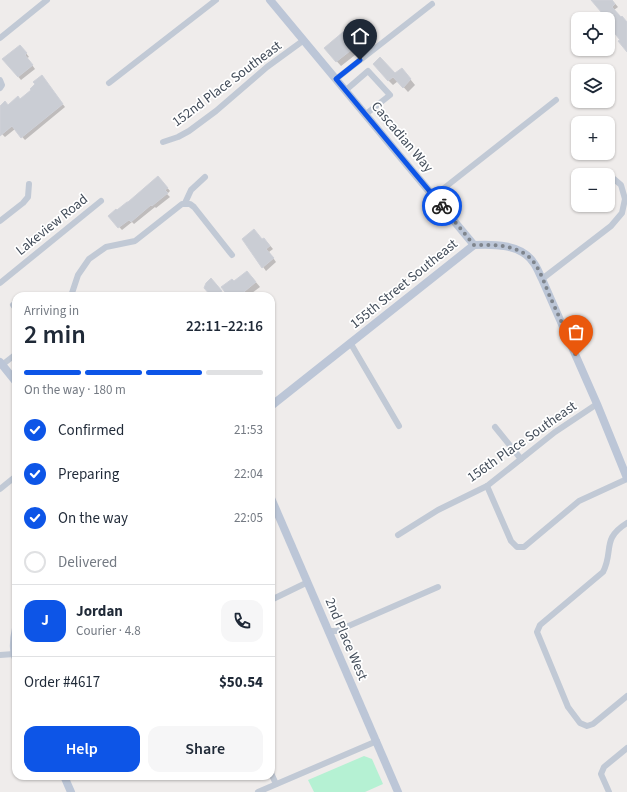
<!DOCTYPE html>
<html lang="en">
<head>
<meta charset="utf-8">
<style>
	:root { --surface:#fff; --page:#f6f6f7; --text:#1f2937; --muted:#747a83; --line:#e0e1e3; --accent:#0d55e7 }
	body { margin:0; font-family:"Source Sans 3",sans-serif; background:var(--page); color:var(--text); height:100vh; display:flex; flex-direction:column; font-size:15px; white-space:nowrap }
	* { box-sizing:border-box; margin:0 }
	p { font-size:13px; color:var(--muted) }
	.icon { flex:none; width:22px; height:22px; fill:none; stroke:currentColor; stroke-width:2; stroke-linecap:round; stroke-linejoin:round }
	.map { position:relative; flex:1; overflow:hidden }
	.sheet { position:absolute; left:12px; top:292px; width:263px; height:488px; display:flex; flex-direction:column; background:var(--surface); border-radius:12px; box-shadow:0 1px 3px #0004 }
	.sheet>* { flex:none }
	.buttons { position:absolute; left:571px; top:12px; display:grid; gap:8px }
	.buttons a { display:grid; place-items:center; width:44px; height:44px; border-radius:8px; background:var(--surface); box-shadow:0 1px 3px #0004; font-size:20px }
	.pin { position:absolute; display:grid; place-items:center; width:34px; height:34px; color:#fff; margin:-41px -17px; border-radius:50% 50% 50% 0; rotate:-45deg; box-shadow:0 0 4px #0007 }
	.pin .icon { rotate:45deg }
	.courier { position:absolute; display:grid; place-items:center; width:40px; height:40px; margin:-20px; border:3px solid #0d55e7; border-radius:50%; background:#fff; color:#222; box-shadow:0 1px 5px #0007 }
	.head em { font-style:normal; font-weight:600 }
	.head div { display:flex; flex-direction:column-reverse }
	.head { display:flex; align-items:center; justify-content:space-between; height:68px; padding:0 12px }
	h1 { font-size:26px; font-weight:600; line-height:30px }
	.bar { display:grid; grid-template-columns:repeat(4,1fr); gap:6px 4px; align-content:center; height:48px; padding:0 12px }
	.bar i { height:5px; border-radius:3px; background:var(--line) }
	.bar .active { background:var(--accent) }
	.bar p { grid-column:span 4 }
	.line { display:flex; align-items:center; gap:10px; padding:0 12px; border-top:1px solid var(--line) }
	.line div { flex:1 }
	.round { display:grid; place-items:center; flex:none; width:42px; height:42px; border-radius:12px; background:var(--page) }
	ol { padding:0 12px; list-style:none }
	li { display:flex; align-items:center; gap:12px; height:44px }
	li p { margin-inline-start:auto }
	li .icon { padding:4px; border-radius:50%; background:var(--accent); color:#fff; stroke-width:4 }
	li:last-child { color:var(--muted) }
	li i { width:22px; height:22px; border:2px solid var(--line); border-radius:50% }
	.action { display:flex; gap:8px; margin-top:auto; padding:8px 12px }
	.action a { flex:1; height:46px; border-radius:12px; background:var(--accent); color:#fff; font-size:16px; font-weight:600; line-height:46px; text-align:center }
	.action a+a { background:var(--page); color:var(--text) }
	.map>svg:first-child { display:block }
</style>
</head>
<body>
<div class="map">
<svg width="627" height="792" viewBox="0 0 627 792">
	<rect width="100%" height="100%" fill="#efeceb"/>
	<polygon fill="#b5f1d3" points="364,756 372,759 383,784 365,792 314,792 308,780"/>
	<g fill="#0003">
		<polygon points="593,0 612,0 618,7 614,10 621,18 627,23 627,50 621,40 608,24 608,19"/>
		<polygon points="349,28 368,45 341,66 325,48"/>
		<polygon points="23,49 29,57 27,58 35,69 21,80 3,59"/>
		<polygon points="395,74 406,74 415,85 408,92 398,81 393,85 388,80"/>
		<polygon points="44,80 65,107 25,140 15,129 5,137 2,134 0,136 0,111 20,100"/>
		<polygon points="161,180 170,191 167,194 170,197 156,208 155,207 134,224 132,222 122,230 109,216"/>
		<polygon points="243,239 262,240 267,242 273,249 269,252 276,262 266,271"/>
		<polygon points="251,276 260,287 248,296 230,296 234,282"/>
		<polygon points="214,282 225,295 223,296 212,296"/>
	</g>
	<g fill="#cacdd4" stroke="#cfd1d8">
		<polygon points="591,0 612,0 615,4 612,7 621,17 622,16 627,22 627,52 618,41 620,40 608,25 608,19 607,19"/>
		<polygon points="349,27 364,40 336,62 324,48"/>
		<polygon points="20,45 27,53 25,55 33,65 18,77 2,59"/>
		<polygon points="380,57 395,73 402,68 411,79 403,88 393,77 388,81 373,64"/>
		<polygon points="42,75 63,104 21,138 12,126 0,136 0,106 5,101 8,105 18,96 20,99 31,90 30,89 35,84 33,82"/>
		<polygon points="158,176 168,188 165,190 168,193 152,206 151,205 131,222 129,220 118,228 108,216 116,209 117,210 127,202 128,202"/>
		<polygon points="254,229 262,239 264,238 270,246 266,249 274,258 262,268 242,239"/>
		<polygon points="247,271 256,282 239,296 228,296 221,287 232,279 234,281"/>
		<polygon points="211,278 222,291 217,296 211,296 204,288 206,283"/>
	</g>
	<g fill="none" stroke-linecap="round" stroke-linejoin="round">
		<g stroke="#c1c9d5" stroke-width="6">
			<polyline points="0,38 47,0"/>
			<polyline points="336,79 432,4"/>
			<polyline points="0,80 2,85 0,88"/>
			<polyline points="109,83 216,0"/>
			<polyline points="346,90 368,71 390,95 366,114"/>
			<polyline points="163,142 178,137 189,131 216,111 267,67 304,40"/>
			<polyline points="434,196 556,100"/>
			<polyline points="185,203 191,190 205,177"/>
			<polyline points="0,221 23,203 28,197 29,184"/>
			<polyline points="542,279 611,226 622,213 625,199 621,185 614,179"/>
			<polyline points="0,283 101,201"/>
			<polyline points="71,296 78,275 89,259 106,247 135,241 182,204 190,204 194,207 232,255"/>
			<polyline points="13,305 16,309"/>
			<polyline points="351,344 399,426"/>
			<polyline points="2,365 16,354"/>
			<polyline points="495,427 521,459"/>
			<polyline points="487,486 511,541 517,547 524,547 579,501 627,479"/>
			<polyline points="0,489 16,476"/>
			<path d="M 627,523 C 601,539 614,551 603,572 L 540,625 L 537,632 L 568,707 L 580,723 L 587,726 L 593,724 L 627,696"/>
			<polyline points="398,535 438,510 487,486 555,432 597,404"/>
			<polyline points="271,600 308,582"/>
			<polyline points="328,631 337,631 438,587"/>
			<polyline points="0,655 14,654"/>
			<polyline points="271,773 276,784"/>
			<polyline points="258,792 377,741"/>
			<polyline points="609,792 601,774 604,767 627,748"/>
		</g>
		<g stroke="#bcc6d7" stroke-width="8">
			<polyline points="270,0 474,245"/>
			<path d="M 474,245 C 493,244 521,244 533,262 C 537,267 539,273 542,279 L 597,404 L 627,478"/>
			<polyline points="0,362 16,382"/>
			<polyline points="271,406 474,245"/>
			<polyline points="271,498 398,792"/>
			<path d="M 16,628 C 14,637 12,649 16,659"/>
			<polyline points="64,776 71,792"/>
		</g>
	</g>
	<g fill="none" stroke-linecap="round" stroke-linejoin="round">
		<path stroke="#7f858d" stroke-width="4" stroke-dasharray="0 7.2" d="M 442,206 L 474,245 C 493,245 512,244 528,256 C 540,266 545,286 551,299 C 560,318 568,337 576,356"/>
		<polyline stroke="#0d55e7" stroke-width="5" points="360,60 336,79 442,206"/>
	</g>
	<g text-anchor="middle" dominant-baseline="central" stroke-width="3.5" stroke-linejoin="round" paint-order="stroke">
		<g font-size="14" fill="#434d5a" stroke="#fff">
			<text transform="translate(227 84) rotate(-37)">152nd Place Southeast</text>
			<text transform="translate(402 137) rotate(50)">Cascadian Way</text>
			<text transform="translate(52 225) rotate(-39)">Lakeview Road</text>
			<text transform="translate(404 284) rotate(-39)">155th Street Southeast</text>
			<text transform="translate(522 442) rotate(-35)">156th Place Southeast</text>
			<text transform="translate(346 639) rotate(67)">2nd Place West</text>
		</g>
	</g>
</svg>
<div class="buttons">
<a><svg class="icon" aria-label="locate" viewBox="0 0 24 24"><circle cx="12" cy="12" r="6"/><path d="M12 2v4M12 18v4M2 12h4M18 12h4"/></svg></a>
<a><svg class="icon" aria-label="layers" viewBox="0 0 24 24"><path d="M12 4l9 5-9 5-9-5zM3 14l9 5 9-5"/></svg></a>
<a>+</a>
<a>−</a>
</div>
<div class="pin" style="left:576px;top:356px;background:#ea580c"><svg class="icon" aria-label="bag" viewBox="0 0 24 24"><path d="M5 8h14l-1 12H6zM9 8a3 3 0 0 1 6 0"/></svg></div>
<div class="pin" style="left:360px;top:60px;background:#1f2937"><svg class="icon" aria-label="home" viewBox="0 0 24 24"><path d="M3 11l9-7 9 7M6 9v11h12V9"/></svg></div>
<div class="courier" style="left:442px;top:206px"><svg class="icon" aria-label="bike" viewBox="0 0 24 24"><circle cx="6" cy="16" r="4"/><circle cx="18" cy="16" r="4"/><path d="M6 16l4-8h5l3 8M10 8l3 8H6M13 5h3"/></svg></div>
<section class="sheet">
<div class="head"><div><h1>2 min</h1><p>Arriving in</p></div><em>22:11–22:16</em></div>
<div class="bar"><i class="active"></i><i class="active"></i><i class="active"></i><i></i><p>On the way · 180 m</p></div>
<ol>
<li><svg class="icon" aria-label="check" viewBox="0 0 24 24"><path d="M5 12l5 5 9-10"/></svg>Confirmed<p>21:53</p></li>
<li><svg class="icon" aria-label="check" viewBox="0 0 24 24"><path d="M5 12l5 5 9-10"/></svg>Preparing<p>22:04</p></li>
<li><svg class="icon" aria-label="check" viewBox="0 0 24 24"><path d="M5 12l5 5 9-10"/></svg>On the way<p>22:05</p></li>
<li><i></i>Delivered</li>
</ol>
<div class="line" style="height:72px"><b class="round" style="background:var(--accent);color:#fff">J</b><div><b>Jordan</b><p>Courier · 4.8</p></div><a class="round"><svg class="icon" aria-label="phone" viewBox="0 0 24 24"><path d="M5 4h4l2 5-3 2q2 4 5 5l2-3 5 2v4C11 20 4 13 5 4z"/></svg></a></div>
<div class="line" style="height:52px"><div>Order #4617</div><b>$50.54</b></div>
<div class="action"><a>Help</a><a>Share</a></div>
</section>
</div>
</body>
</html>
